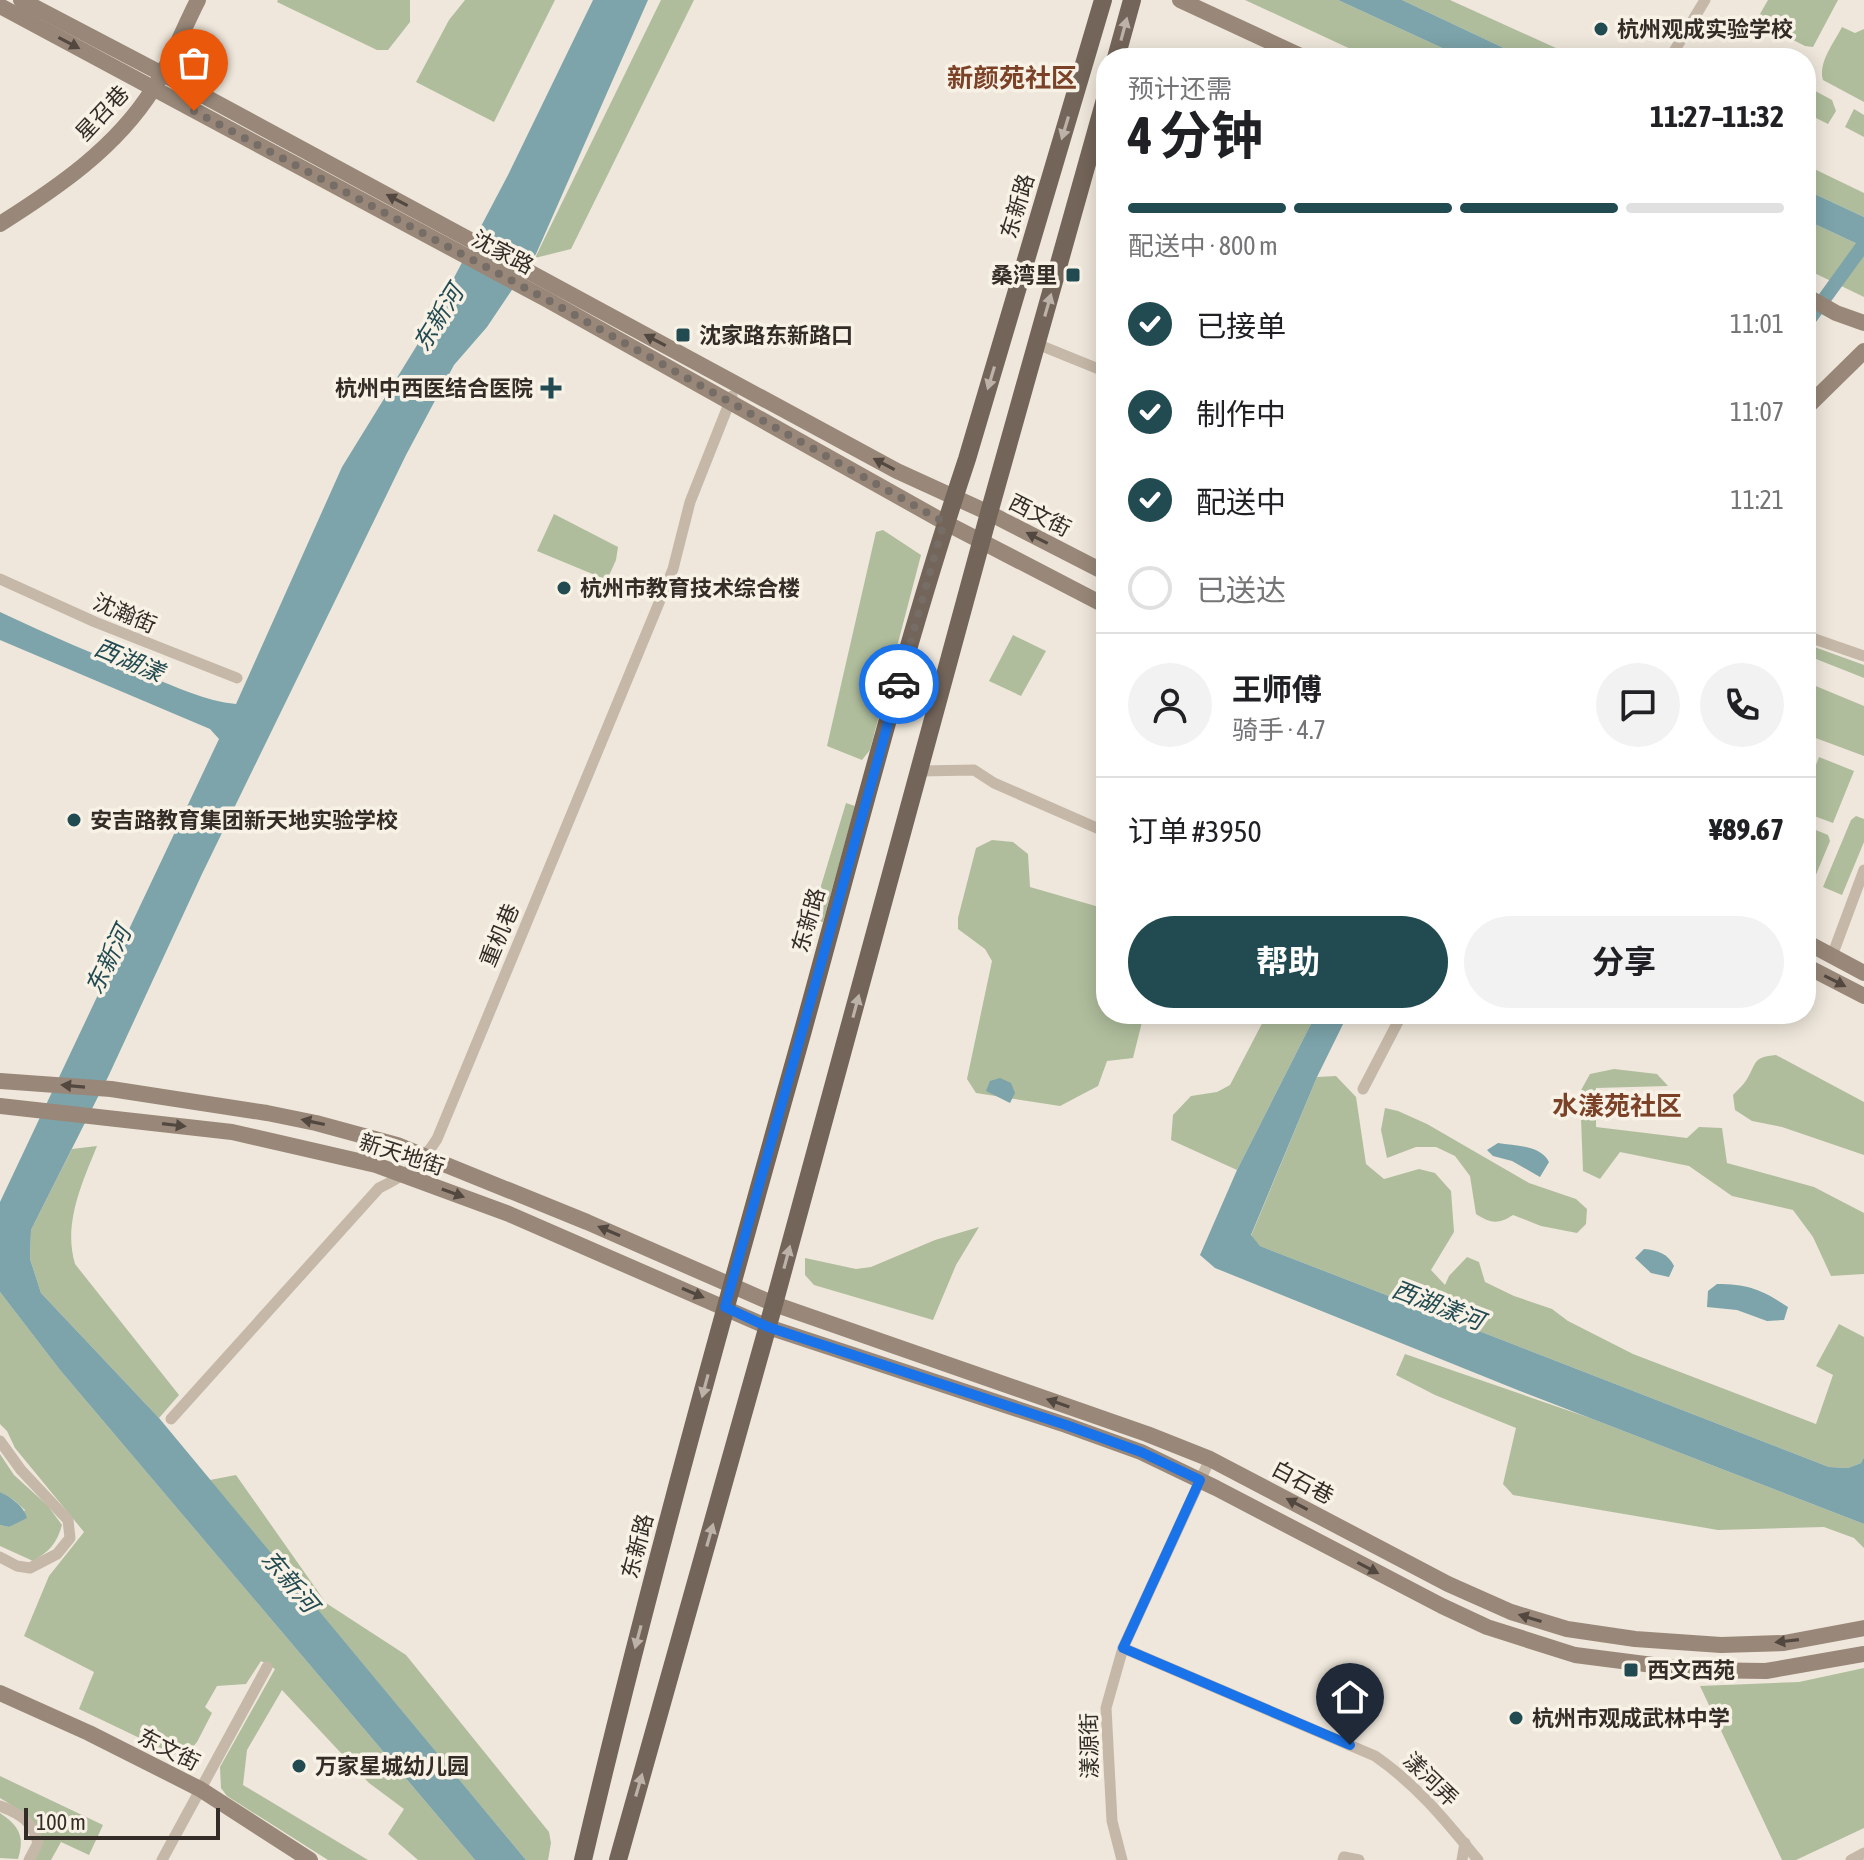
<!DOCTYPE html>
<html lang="zh">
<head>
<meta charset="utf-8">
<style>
	:root { --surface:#fff; --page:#f2f2f2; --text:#202124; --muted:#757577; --line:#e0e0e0; --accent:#214a51 }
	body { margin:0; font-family:"Asap Condensed","Noto Sans SC",sans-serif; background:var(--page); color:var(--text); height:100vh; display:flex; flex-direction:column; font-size:30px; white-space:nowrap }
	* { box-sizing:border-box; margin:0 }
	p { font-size:26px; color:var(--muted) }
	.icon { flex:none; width:44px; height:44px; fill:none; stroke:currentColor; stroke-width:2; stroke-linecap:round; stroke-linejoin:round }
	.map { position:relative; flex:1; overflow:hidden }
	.panel { position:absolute; left:1096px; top:48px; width:720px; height:976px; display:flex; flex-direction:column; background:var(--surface); border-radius:32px; box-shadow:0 4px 20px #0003 }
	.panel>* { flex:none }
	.scale { position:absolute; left:24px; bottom:20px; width:196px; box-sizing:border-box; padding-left:8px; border:4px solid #332c27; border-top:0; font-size:22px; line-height:28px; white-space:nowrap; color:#332c27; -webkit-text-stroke:6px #f7f1e6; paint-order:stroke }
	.pin { position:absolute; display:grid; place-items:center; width:68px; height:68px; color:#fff; margin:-82px -34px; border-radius:50% 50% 50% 0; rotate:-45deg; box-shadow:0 0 8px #0007 }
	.pin .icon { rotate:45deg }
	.courier { position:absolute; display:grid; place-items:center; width:80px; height:80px; margin:-40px; border:6px solid #1a73e8; border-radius:50%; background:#fff; color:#222; box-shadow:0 2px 10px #0007 }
	.head em { font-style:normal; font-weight:700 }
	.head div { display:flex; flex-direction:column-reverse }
	.head { display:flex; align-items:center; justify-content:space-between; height:136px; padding:0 32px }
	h1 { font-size:52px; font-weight:700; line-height:60px }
	.bar { display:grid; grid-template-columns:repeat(4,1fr); gap:12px 8px; align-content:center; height:96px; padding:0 32px }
	.bar i { height:10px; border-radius:6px; background:var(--line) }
	.bar .active { background:var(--accent) }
	.bar p { grid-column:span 4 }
	.line { display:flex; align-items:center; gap:20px; padding:0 32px; border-top:2px solid var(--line) }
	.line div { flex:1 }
	.round { display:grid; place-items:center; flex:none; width:84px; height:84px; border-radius:42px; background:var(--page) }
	ol { padding:0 32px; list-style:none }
	li { display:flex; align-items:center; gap:24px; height:88px }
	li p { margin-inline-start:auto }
	li .icon { padding:8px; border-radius:50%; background:var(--accent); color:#fff; stroke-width:4 }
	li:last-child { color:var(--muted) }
	li i { width:44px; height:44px; border:4px solid var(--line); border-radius:50% }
	.primary-button { display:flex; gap:16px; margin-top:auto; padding:16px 32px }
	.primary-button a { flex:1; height:92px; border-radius:48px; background:var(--accent); color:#fff; font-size:32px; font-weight:700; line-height:92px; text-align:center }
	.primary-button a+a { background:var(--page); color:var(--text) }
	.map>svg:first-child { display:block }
</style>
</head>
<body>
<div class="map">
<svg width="1864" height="1860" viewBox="0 0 1864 1860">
	<rect width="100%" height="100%" fill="#efe7db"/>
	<g fill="#afbd9c">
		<polygon points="278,0 410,0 410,22 388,50 377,50 277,2"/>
		<polygon points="465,0 555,0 494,122 416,82 449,20"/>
		<polygon points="661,0 694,0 571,249 535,258"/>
		<polygon points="1245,0 1338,0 1464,58 1370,58"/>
		<polygon points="1402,0 1450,0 1578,58 1525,58"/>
		<polygon points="1768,0 1838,0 1813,47 1805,46 1756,21"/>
		<path d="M 1842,27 L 1855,33 L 1864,29 L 1864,102 L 1823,80 C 1818,62 1834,43 1842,27 Z"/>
		<polygon points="1806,86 1832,100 1836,111 1828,124 1806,113"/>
		<polygon points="1854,109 1864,115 1864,137 1845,127"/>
		<polygon points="1806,165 1864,193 1864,217 1806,190"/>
		<polygon points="1806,220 1864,247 1864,297 1806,269"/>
		<polygon points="554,514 618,547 616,560 607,580 537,551"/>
		<polygon points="883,530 921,555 870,750 862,760 827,746 876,532"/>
		<polygon points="1013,635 1046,651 1021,696 989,681"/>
		<polygon points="1806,644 1864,665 1864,678 1806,655"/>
		<polygon points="1806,682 1864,706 1864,756 1813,737 1806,753"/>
		<polygon points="1819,757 1854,771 1833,823 1806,813 1806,791"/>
		<polygon points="846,803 855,806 823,922 811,919"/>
		<polygon points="1856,816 1864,819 1864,842 1842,895 1823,887 1851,820"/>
		<polygon points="1806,826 1828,835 1830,841 1815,877 1806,874"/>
		<polygon points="992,840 1013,842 1028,854 1030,887 1106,909 1106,1014 1144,1014 1133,1058 1107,1061 1098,1086 1060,1106 976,1093 967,1079 992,961 985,949 958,929 958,918 976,848"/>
		<polygon points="1267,1014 1316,1014 1237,1170 1171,1140 1173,1115 1191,1096 1217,1092 1230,1085"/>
		<path d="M 1776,1055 L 1864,1102 L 1864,1155 L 1782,1127 L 1752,1121 L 1735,1110 L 1733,1095 C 1738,1090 1744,1084 1747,1079 C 1757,1062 1753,1057 1776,1055 Z"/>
		<polygon points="1614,1069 1657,1074 1668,1086 1596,1088 1596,1127 1687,1138 1699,1127 1722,1128 1727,1163 1814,1187 1864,1213 1864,1274 1831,1276 1813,1237 1793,1210 1732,1196 1689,1166 1620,1152 1600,1179 1583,1171 1580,1092 1590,1074"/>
		<polygon points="1336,1076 1356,1097 1366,1164 1384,1179 1419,1169 1435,1173 1451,1191 1454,1232 1431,1270 1445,1285 1449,1276 1467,1257 1479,1262 1485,1282 1514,1296 1552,1309 1568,1321 1633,1354 1816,1424 1833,1375 1816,1366 1839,1324 1864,1337 1864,1457 1861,1463 1848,1468 1829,1467 1260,1246 1251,1236 1317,1077"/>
		<path d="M 1385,1108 L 1398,1111 L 1427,1124 L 1529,1183 L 1576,1199 L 1587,1209 L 1586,1224 L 1577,1233 L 1541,1226 L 1513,1215 C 1498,1225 1490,1223 1476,1214 L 1470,1176 L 1455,1156 L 1436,1147 L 1416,1147 L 1387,1158 L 1381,1130 Z"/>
		<path d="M 97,1146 C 82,1183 63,1224 75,1264 L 179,1395 L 159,1418 L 41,1293 L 30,1259 L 31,1230 L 72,1149 Z"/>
		<polygon points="979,1227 956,1265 933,1320 814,1285 805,1275 805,1258 856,1269 871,1267 935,1240"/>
		<polygon points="0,1292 60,1370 475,1860 418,1860 388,1834 404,1809 369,1783 282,1690 247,1750 243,1785 368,1860 328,1860 227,1796 221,1788 220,1767 275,1669 261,1661 246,1684 217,1686 205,1707 212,1713 197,1742 186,1755 173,1754 79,1709 94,1672 24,1636 49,1576 84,1532 15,1448 7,1431 0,1424"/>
		<polygon points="1405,1354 1590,1418 1864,1524 1864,1548 1854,1538 1824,1527 1718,1530 1513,1495 1503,1484 1516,1428 1435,1395 1396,1375"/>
		<path d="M 0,1454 L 14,1475 L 48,1506 L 62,1525 C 57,1543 49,1552 33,1561 L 0,1546 L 0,1525 L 9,1527 L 17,1522 L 25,1510 L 14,1500 L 0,1492 Z"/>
		<polygon points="236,1475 326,1603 406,1655 549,1832 551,1843 548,1860 526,1860 210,1480"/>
		<polygon points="1864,1668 1864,1828 1796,1860 1782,1860 1700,1686 1799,1682"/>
		<path d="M 0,1776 L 103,1825 L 89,1855 L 61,1842 L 51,1860 L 32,1860 C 38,1833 24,1811 0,1798 Z"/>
		<path d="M 0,1813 C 19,1826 25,1836 18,1859 L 0,1858 Z"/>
	</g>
	<g fill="#7ca4aa">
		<path d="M 593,0 L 648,0 L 536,254 L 487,327 L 454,365 L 406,455 L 202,874 L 108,1077 L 31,1230 L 30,1259 L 41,1293 L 159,1418 L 526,1860 L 475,1860 L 60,1370 L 0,1292 L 0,1202 L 219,739 L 210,729 L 0,640 L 0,612 C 49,635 98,656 148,676 C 177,687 205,701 236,704 L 342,467 L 427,329 L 508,175 Z"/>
		<polygon points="1338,0 1402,0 1525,58 1464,58"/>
		<polygon points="1806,190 1864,217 1864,247 1806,220"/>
		<polygon points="1316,1014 1348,1014 1317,1077 1251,1235 1260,1246 1829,1467 1848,1468 1861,1463 1864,1457 1864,1524 1520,1391 1215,1268 1200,1255 1237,1170"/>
		<polygon points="1000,1078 1011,1083 1015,1093 1010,1103 986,1091 990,1081"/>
		<path d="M 1498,1143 C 1516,1146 1540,1145 1549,1162 L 1540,1177 L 1512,1161 L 1493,1156 L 1487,1150 Z"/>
		<path d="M 1644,1249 C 1658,1250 1668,1254 1674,1266 L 1669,1277 L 1651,1273 L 1635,1258 Z"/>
		<path d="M 1717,1284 C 1749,1284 1762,1290 1788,1307 L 1784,1320 L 1767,1321 L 1737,1310 L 1707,1307 L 1708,1291 Z"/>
		<path d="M 0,1492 C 12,1498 23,1505 27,1518 L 9,1527 L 0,1525 Z"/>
	</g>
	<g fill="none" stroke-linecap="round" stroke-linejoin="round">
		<polyline stroke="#7ca4aa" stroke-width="14" points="1806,324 1864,244"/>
		<g stroke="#c6b8a8" stroke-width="11">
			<polyline points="1670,58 1705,0"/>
			<polyline points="1037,344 1106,372"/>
			<polyline points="0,579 95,622 237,678"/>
			<polyline points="1806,636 1864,656"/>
			<polyline points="920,771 974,770 994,783 1106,832"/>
			<polyline points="1832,956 1864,870"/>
			<polyline points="1363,1089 1402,1014"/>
			<path d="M 171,1419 L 379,1188 C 404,1176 422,1163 437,1139 L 673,569 L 690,502 L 732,396"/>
			<polyline points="0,1441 21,1470 68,1520 70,1538 57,1554 30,1568 17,1566 0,1557"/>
			<path d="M 1123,1648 L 1375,1756 C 1417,1785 1446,1821 1478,1860"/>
			<path d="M 0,1806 C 21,1814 32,1821 38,1843 L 29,1860"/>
			<polyline points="162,1860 267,1667"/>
			<polyline points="1122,1860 1112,1821 1106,1708 1123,1648 1210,1459"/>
			<polyline points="1343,1860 1344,1857 1359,1860"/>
			<polyline points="1462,1860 1465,1843"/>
			<polyline points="1851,1860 1864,1853"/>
		</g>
		<g stroke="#998879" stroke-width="16">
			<polyline points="21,0 191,89 897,471 989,513 1106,573"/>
			<polyline points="1180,0 1305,58"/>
			<polyline points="0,6 546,299 944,522 1106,606"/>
			<path d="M 0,224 C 57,188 116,148 153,89 C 171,62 183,29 198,0"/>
			<polyline points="1806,296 1836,313 1864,323"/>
			<polyline points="1806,408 1864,351"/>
			<polyline points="1806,942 1864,973"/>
			<polyline points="1806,966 1864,996"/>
			<polyline points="0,1081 111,1089 267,1113 316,1123 397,1145 587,1222 774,1304 1147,1434 1210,1459 1448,1584 1511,1612 1567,1629 1635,1639 1721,1645 1784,1643 1864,1628"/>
			<polyline points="0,1106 232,1132 376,1165 509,1214 768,1327 1066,1425 1141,1452 1216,1488 1442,1606 1487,1627 1575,1655 1692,1670 1766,1671 1864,1654"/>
			<polyline points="0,1693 89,1733 200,1789 310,1860"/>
		</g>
		<g stroke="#74655a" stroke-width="18">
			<polyline points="1116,58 1132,0"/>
			<path d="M 583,1860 C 648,1583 725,1308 802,1034 C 855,842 904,648 967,459 L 1103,0"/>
			<polyline points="618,1860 774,1304 989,513 1106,96"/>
		</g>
	</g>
	<defs><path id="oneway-solid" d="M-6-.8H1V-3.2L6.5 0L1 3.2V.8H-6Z" transform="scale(2)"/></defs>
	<g fill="#bcb2a7">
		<use href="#oneway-solid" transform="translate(1124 29) rotate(-75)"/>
		<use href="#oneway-solid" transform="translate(1065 128) rotate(107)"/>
		<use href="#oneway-solid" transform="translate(1048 305) rotate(-74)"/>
		<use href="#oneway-solid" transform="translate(991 378) rotate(107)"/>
		<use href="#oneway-solid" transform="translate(856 1006) rotate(-75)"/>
		<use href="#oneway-solid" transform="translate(787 1257) rotate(-75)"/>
		<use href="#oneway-solid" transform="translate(705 1386) rotate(105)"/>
		<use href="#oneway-solid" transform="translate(710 1535) rotate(-74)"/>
		<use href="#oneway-solid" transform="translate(638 1637) rotate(105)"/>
		<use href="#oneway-solid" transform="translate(639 1785) rotate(-74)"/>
	</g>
	<g fill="#524840">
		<use href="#oneway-solid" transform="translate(69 43) rotate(28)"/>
		<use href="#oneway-solid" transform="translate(397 200) rotate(-152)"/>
		<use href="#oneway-solid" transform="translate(655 340) rotate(-152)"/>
		<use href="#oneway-solid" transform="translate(884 464) rotate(-152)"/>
		<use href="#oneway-solid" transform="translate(1037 538) rotate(-153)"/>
		<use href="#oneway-solid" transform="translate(1835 981) rotate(27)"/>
		<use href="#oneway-solid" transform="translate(73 1086) rotate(-175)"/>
		<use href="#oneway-solid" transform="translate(313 1122) rotate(-168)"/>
		<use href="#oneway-solid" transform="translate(174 1125) rotate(7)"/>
		<use href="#oneway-solid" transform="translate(453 1193) rotate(20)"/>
		<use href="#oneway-solid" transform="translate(609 1231) rotate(-157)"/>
		<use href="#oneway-solid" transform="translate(693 1293) rotate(23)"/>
		<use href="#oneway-solid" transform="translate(1058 1403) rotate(-161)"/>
		<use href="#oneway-solid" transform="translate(1297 1504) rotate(-152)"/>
		<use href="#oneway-solid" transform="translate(1368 1568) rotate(28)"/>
		<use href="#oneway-solid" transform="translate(1530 1618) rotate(-163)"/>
		<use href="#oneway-solid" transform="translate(1787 1641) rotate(173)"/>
	</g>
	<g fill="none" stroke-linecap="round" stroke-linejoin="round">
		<polyline stroke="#756d66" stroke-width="8" stroke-dasharray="0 14.4" points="194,111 546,299 944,522 899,684"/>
		<polyline stroke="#1a73e8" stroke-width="10" points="899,684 725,1307 768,1327 1066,1425 1141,1452 1200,1480 1123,1648 1350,1745"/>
	</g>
	<g fill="#214a51" stroke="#f7f1e6" stroke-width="3">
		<circle cx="1601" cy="29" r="8"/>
		<rect x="1065" y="267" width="16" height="16" rx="4"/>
		<rect x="675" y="327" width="16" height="16" rx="4"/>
		<path d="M547 376h8v8h8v8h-8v8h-8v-8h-8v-8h8z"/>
		<circle cx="564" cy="588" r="8"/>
		<circle cx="74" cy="820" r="8"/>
		<rect x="1623" y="1662" width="16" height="16" rx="4"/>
		<circle cx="1516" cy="1718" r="8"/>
		<circle cx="299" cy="1766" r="8"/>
	</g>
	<g text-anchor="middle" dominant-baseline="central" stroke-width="7" stroke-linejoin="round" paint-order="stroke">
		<g font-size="22" font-weight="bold" fill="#332c27" stroke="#f7f1e6" text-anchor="start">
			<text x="1617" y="29">杭州观成实验学校</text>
			<text x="1057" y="275" text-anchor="end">桑湾里</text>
			<text x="699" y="335">沈家路东新路口</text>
			<text x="533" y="388" text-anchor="end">杭州中西医结合医院</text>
			<text x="580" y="588">杭州市教育技术综合楼</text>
			<text x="90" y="820">安吉路教育集团新天地实验学校</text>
			<text x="1647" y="1670">西文西苑</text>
			<text x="1532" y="1718">杭州市观成武林中学</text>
			<text x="315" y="1766">万家星城幼儿园</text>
		</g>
		<g font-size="22" fill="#332c27" stroke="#f7f1e6">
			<text transform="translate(102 113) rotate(-47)">星召巷</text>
			<text transform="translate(1017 206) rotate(-73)">东新路</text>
			<text transform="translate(503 252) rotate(28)">沈家路</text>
			<text transform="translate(1040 515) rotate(27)">西文街</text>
			<text transform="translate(125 613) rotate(23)">沈瀚街</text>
			<text transform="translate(808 920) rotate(-74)">东新路</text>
			<text transform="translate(499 935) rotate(-67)">重机巷</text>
			<text transform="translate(402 1154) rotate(18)">新天地街</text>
			<text transform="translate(1303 1482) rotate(28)">白石巷</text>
			<text transform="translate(637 1546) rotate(-75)">东新路</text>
			<text transform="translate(1089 1746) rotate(-91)">漾源街</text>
			<text transform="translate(169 1749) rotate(27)">东文街</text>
			<text transform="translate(1431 1779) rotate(44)">漾河弄</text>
		</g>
		<g font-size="24" font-style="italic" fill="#214a51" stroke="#f7f1e6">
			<text transform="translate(438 318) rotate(-58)">东新河</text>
			<text transform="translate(129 660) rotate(23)">西湖漾</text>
			<text transform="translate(108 960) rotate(-64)">东新河</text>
			<text transform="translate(1438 1305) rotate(21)">西湖漾河</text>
			<text transform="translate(290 1581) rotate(50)">东新河</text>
		</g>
		<g font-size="26" font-weight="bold" fill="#7b4227" stroke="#f7f1e6">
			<text x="1012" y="78">新颜苑社区</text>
			<text x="1617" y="1106">水漾苑社区</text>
		</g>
	</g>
</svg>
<div class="scale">100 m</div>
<div class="pin" style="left:194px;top:111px;background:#ea580c"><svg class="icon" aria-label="bag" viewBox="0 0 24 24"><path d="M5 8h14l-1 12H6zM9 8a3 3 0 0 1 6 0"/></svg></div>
<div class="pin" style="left:1350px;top:1745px;background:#1f2937"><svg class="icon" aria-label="home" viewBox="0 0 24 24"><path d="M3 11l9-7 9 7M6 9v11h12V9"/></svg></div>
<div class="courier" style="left:899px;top:684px"><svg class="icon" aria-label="car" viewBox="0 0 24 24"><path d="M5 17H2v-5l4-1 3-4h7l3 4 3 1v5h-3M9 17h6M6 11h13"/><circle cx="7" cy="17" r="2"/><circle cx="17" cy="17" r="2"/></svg></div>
<section class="panel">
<div class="head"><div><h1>4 分钟</h1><p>预计还需</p></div><em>11:27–11:32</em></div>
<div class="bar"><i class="active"></i><i class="active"></i><i class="active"></i><i></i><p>配送中 · 800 m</p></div>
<ol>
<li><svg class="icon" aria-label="check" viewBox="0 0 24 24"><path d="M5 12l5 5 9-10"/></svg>已接单<p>11:01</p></li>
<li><svg class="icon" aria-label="check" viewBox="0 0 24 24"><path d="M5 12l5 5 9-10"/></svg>制作中<p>11:07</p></li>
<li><svg class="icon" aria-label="check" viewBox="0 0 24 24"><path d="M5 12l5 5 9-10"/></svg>配送中<p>11:21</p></li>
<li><i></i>已送达</li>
</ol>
<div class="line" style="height:144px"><a class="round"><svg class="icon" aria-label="person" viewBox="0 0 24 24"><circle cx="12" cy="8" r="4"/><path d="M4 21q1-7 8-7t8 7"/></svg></a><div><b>王师傅</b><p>骑手 · 4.7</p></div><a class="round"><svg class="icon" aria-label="chat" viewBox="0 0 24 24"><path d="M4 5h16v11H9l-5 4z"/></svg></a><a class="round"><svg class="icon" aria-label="phone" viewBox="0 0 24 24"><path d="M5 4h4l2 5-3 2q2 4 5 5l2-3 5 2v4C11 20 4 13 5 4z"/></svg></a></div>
<div class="line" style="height:104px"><div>订单 #3950</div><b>¥89.67</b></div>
<div class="primary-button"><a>帮助</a><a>分享</a></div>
</section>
</div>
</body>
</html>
